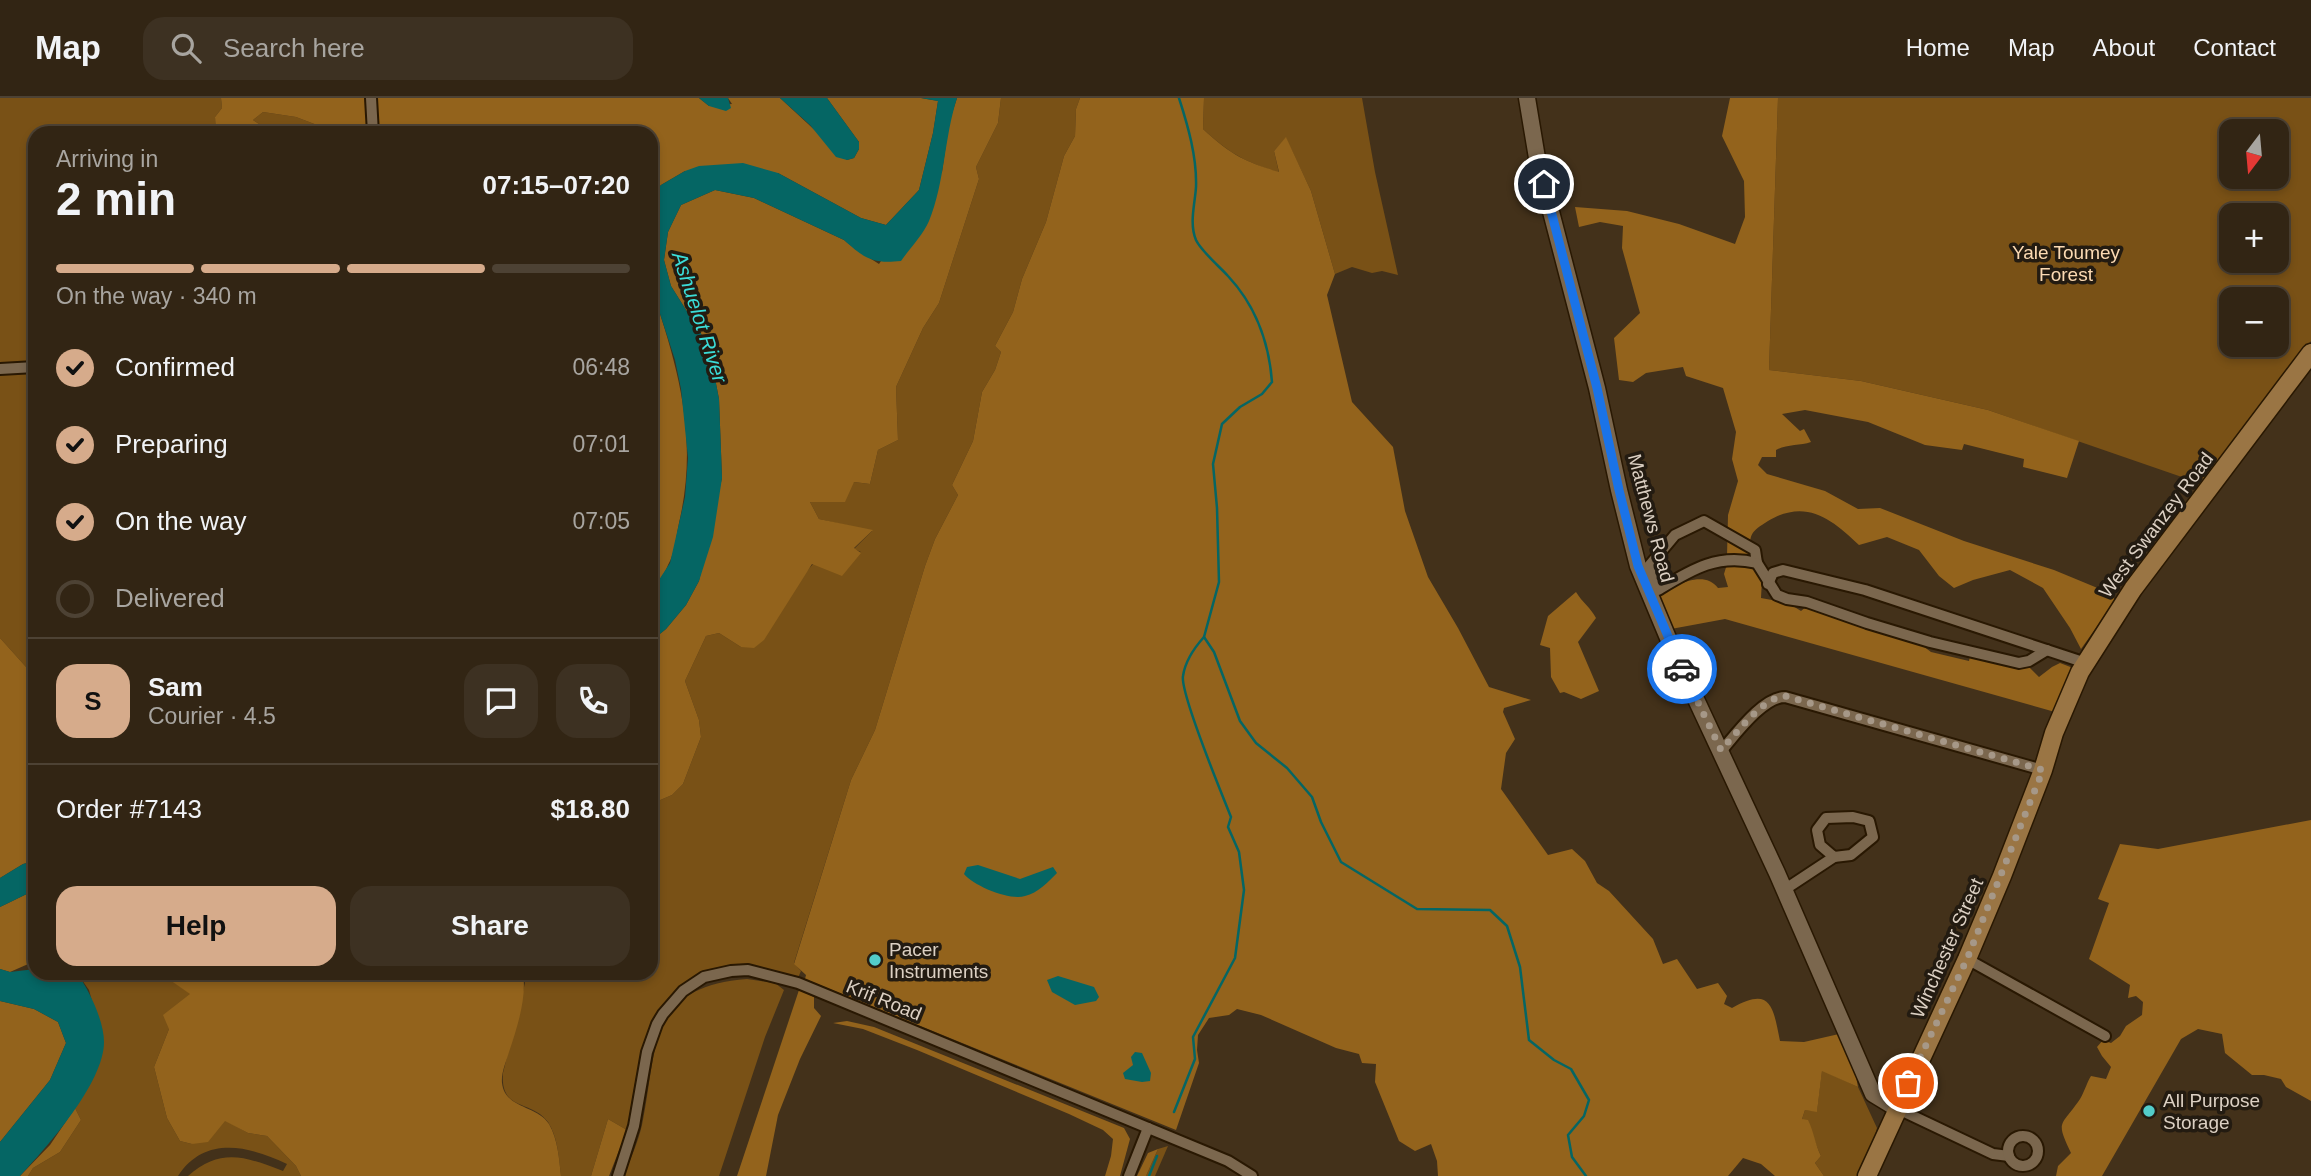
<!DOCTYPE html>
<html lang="en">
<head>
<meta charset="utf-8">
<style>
	:root { --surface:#322514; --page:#3d3122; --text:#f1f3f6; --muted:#a8a5a0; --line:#4d4234; --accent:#d6ab8b }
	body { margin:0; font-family:Helvetica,sans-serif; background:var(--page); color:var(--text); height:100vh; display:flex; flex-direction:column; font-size:26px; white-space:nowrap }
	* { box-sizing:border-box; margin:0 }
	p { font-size:23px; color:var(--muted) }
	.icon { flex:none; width:38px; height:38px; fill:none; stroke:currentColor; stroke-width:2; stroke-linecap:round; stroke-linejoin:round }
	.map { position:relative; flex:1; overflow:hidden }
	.panel { position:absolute; left:28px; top:28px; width:630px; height:854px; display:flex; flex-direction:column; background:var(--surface); border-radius:21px; box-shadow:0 4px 10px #0003,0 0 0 2px var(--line) }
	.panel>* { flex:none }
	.needle { width:46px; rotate:196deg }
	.fabs { position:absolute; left:2219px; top:21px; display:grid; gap:14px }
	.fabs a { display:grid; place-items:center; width:70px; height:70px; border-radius:14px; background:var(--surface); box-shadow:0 4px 10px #0003,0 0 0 2px var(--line); font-size:35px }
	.pin { position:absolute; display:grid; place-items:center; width:60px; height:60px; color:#fff; margin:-30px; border:4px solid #fff; border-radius:50%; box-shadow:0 2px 7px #0007 }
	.courier { position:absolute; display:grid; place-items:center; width:70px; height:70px; margin:-35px; border:5px solid #1a73e8; border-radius:50%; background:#fff; color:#222; box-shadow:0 2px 9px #0007 }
	.summary em { font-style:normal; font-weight:700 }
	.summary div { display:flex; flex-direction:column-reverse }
	.summary { display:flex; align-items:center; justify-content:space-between; height:119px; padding:0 28px }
	h1 { font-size:46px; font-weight:700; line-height:52px }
	.bar { display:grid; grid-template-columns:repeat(4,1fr); gap:10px 7px; align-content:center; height:84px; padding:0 28px }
	.bar i { height:9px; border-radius:5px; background:var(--line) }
	.bar .selected { background:var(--accent) }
	.bar p { grid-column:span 4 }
	.line { display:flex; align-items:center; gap:18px; padding:0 28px; border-top:2px solid var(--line) }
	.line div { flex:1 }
	.round { display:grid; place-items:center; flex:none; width:74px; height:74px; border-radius:21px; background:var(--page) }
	ol { padding:0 28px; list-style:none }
	li { display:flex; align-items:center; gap:21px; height:77px }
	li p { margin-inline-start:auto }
	li .icon { padding:7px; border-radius:50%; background:var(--accent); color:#111; stroke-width:4 }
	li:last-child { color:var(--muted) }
	li i { width:38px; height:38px; border:4px solid var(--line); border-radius:50% }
	.cta { display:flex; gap:14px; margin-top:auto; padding:14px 28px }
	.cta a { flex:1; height:80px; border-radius:21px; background:var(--accent); color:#111; font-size:28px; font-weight:700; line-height:80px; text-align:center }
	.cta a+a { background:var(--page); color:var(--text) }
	header { display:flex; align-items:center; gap:42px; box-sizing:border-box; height:98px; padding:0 35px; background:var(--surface); border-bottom:2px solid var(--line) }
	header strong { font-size:33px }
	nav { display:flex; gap:38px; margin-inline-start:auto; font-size:24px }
	.search { width:490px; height:63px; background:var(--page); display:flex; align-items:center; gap:18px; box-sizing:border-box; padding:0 24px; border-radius:21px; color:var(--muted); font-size:26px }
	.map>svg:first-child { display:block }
</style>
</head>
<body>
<header>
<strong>Map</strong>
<div class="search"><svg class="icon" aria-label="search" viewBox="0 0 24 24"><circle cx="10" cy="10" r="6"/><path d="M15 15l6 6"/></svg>Search here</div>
<nav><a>Home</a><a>Map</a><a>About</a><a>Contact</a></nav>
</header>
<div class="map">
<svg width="2311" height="1078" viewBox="0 0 2311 1078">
	<rect width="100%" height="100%" fill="#43311a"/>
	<g fill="#795116" fill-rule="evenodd">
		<polygon points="0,0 221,0 222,10 215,19 216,35 35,35 35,579 0,540"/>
		<path d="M 1001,0 L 1080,0 L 1076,11 L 1075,38 L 1064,58 L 1046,124 L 1022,181 L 1013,214 L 995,248 L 1001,254 L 995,272 L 982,294 L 973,343 L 952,387 L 958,397 L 935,441 L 925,468 L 875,632 L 851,682 L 794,865 L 801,873 L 797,882 C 751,865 704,858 669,900 C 664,905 659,911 656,917 C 638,951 634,994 627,1032 L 608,1021 L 591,1078 L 561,1078 C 559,1061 558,1039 548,1024 C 531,1001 500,1014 503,975 L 525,885 L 523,875 L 651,875 L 651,706 L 672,697 L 683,686 L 701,639 L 699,622 L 685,583 L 706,538 L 719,535 L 741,549 L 813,466 L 861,454 L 854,451 L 872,433 L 819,421 L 810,404 L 854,384 L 870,386 L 878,352 L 898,342 L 896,289 L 923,230 L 939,205 L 979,81 L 976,69 L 998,25 Z"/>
		<path d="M 1204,0 L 1362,0 L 1375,74 L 1398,177 L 1382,173 L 1372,175 L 1352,169 L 1335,176 L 1311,93 L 1286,40 L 1274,53 L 1279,75 C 1244,63 1230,56 1203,31 Z"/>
		<path d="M 1778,0 L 2311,0 L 2311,243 L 2205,387 L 1988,312 L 1861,283 L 1769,272 ZM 2231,33 L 2277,33 L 2277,79 L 2231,79 ZM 2231,117 L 2277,117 L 2277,163 L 2231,163 ZM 2231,201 L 2277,201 L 2277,247 L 2231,247 Z"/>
		<polygon points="263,14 296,19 338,35 269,35 267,31 253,22"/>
		<path d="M 77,875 L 167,875 L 168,880 L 191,896 L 169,931 L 154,969 L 167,1020 L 180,1043 L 192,1046 L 225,1022 L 248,1035 L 267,1038 L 296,1068 L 301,1078 L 188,1078 C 221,1049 246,1059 283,1073 L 287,1066 C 249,1048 205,1037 178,1078 L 28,1078 L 33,1070 L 60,1054 L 81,1022 L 75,1010 L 92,982 L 93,907 L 89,892 Z"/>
		<path d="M 747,881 L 775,885 L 784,892 L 765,939 L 719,1078 L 624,1078 C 630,1062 638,1044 642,1027 C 658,950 646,889 747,881 Z"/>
		<path d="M 1822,972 L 1858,989 L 1877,1030 L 1873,1045 L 1858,1078 L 1824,1078 L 1815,1065 L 1821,1058 C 1814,1044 1813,1032 1802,1021 L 1805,1012 L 1817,1013 Z"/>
		<polygon points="1168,1048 1155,1078 1146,1078 1158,1051"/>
	</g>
	<g fill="#93631c">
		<polygon points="221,0 699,0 709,8 732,6 728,0 780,0 847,62 854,60 859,51 859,44 827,0 921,0 938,3 933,35 919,92 886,127 861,120 778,75 685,73 661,87 651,98 651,35 338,35 296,19 263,14 253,22 267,31 269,35 216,35 215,19 222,10"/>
		<polygon points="957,0 1001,0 998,25 976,69 979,81 939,205 923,230 896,289 898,342 878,352 870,386 854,384 845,404 810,404 819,421 873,432 854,450 861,455 842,478 812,466 764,542 754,550 741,549 719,535 706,538 685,583 699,622 701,639 683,686 672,697 651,706 651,543 666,531 686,507 699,483 722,380 719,301 712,265 708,247 671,188 664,162 668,134 681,107 715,92 754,100 844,142 854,150 879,166 942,74 949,25"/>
		<path d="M 1080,0 L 1204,0 L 1203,31 C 1230,56 1243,63 1279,74 L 1274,53 L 1286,39 L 1311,93 L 1335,176 L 1327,197 L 1352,304 L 1393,349 L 1405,413 L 1428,479 L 1458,530 L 1489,589 L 1531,602 L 1504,610 L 1503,614 L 1515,641 L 1506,655 L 1501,691 L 1548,757 L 1572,751 L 1585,763 L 1597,785 L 1609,793 L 1653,841 L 1663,866 L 1677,861 L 1697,891 L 1718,885 L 1727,898 L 1724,906 L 1732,910 C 1771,888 1773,908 1780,943 L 1804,944 L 1839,936 L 1852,958 L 1858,989 L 1822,973 L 1817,1014 L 1805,1012 L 1802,1021 L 1808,1022 C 1814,1034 1815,1046 1821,1058 L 1815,1065 L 1824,1078 L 1775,1078 L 1761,1066 L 1743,1060 L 1728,1078 L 1438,1078 L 1437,1063 L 1431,1046 L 1415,1053 L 1399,1043 L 1375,984 L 1376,966 L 1362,965 L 1359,956 L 1336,950 L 1261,917 L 1237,911 L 1229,917 L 1209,920 L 1198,937 L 1197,952 L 1199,965 L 1176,1032 L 805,881 L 806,877 L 794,866 L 851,682 L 875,632 L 925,468 L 935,441 L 958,397 L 952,387 L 973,343 L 982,294 L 995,272 L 1001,254 L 995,248 L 1013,214 L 1022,181 L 1046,124 L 1064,58 L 1075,38 L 1076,11 Z"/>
		<path d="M 1730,0 L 1778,0 L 1769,272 L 1861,283 L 1988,312 L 2079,343 L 2067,380 L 2023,369 L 2024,361 L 1964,346 L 1962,352 L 1925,347 L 1868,324 L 1805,312 L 1782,316 L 1800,333 L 1804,331 L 1811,344 C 1800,348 1786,346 1776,352 L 1776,359 L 1762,359 L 1758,367 L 1767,376 L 1825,393 L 1858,411 L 1880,410 L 1964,443 L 2054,472 L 2112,496 L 2115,503 L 2081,551 L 2070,530 L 2043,490 L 2010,472 L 1973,482 L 1954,490 L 1939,478 L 1919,452 L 1887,439 L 1859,447 C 1832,421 1806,400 1768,423 C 1749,435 1750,436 1750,458 L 1737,456 L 1727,458 L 1728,417 L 1738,383 L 1732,361 L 1736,334 L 1723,290 L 1686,278 L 1683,269 L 1646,275 L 1633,284 L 1619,282 L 1614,240 L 1640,215 L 1622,150 L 1623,128 L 1600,124 L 1579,129 L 1575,109 L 1627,113 L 1679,126 L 1735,146 L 1745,119 L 1744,83 L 1722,38 Z"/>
		<path d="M 651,188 C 678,270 699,338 679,425 C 676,439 675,455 668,467 C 664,477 657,486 651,494 Z"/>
		<path d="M 1727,466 L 1751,467 L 1762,481 L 1761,500 L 1788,505 L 1801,513 L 1807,508 L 1915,542 L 1931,554 L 1969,563 L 1970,558 L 2027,567 L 2039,579 L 2052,569 L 2060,565 L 2073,570 L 2055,614 L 1725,521 L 1671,531 L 1657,499 C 1672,489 1703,470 1718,490 L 1728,489 L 1724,476 Z"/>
		<path d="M 1576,494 C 1582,504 1591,510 1596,520 L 1578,544 L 1599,593 L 1581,601 L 1564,594 L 1560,595 L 1551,579 L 1550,550 L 1540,547 L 1548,518 Z"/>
		<polygon points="0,540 35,579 35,763 23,766 0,780"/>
		<path d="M 2311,722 L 2311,1003 L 2286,989 L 2281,981 L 2264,977 L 2252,977 L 2225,955 L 2222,936 L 2198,931 L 2181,941 L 2102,1078 L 2056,1078 L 2058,1068 L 2071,1055 C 2056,1023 2060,1029 2078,1004 C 2084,996 2086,986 2091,978 L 2106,981 L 2111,969 L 2102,958 L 2097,949 L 2103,942 L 2111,945 L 2120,938 L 2126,928 L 2142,917 L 2143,904 L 2136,898 L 2128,900 L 2130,887 L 2089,861 L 2109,805 L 2098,801 L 2120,746 L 2158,751 Z"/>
		<polygon points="35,792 35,863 10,874 0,871 0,809"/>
		<path d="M 167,875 L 523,875 C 527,900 517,930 509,954 C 506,964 501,975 502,985 C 505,1011 537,1007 549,1026 C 558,1042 559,1060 561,1078 L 301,1078 L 296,1068 L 267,1038 L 248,1035 L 225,1023 L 208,1044 L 192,1046 L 180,1043 L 167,1020 L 154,969 L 169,931 L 163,917 L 190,896 L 167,880 Z"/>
		<polygon points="799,892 814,899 814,910 821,918 800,961 778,1017 766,1078 737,1078"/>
		<polygon points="0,903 34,911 58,924 66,945 50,982 0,1044"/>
		<polygon points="847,923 874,929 1124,1030 1130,1041 1120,1078 1105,1078 1111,1058 1113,1041 1103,1032 1069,1016 917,952 863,931 833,925"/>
		<polygon points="75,1010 81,1022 60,1054 33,1070 28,1078 20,1078 50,1047"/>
		<polygon points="608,1021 627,1032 609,1078 591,1078"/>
		<polygon points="1158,1051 1146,1078 1137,1078 1148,1055"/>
	</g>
	<g fill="#056664">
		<polygon points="699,0 728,0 731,10 726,13 709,8"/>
		<polygon points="780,0 827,0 859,44 859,51 854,60 847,62 836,59 810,27"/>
		<path d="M 921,0 L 957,0 C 944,40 945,84 929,123 C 923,137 910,150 901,163 C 873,166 865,161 844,142 L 754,100 L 715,92 L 681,107 L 668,134 L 664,162 L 671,188 L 708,247 L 712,265 L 719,301 L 722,380 L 713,439 L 699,483 L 686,507 L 666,531 L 651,543 L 651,494 L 670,465 L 685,399 L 688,360 L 681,291 L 675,262 L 651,188 L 651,98 L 661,87 L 685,73 L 699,68 L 743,65 L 778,75 L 861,120 L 886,127 L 919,92 L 933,35 L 938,3 Z"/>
		<polygon points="35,763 35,792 0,809 0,780 23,766"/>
		<path d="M 978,767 L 1020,781 L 1053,769 L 1057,775 C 1048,784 1038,795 1025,798 C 1010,803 974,788 964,776 L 967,769 Z"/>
		<path d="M 0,871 L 10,874 L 35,871 L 35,875 L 77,875 C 89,892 104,923 104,944 C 104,985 47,1049 20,1078 L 0,1078 L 0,1044 L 50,982 L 66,945 L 58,924 L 34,911 L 0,903 Z"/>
		<polygon points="1058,878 1094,889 1099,899 1096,903 1075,907 1052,894 1047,882"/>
		<polygon points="1135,954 1142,955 1151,975 1150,983 1142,984 1125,981 1123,975 1133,967 1131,959"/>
	</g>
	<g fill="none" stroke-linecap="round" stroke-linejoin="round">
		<g stroke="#056664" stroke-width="2.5">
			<path d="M 1179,0 C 1188,28 1197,59 1196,89 C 1195,106 1189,125 1196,142 C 1201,153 1220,169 1228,178 C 1255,207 1269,244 1272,284 L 1262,296 L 1240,309 L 1222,326 L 1213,366 L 1217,410 L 1219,484 L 1204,539 L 1214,554 L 1240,623 L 1256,645 L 1287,670 L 1312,699 L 1321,724 L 1341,764 L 1417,811 L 1490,812 L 1507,828 L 1520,869 L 1529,942 L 1554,962 L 1571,971 L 1589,1002 L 1584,1018 L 1568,1037 L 1572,1059 L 1586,1078"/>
			<path d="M 1174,1014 L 1195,961 L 1193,939 L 1235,860 L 1244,792 L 1239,754 L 1228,729 L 1231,719 C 1222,696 1180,596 1183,578 C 1185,564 1195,549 1204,539"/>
			<polyline points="1149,1078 1157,1058"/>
		</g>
		<g stroke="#291802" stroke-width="14">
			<g id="street">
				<polyline points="371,0 373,35"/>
				<polyline points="0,271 35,269"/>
				<path d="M 1704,423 L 1755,452 L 1757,465 C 1717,455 1691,472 1658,492 L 1649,468 L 1675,437 Z"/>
				<polyline points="1757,465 1777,497 1787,501 1807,504 1867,525 1930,544 2019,565 2029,563 2047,552"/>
				<polyline points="1768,486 1773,475 1783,472 1865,492 2086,565"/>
				<path d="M 1722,652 C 1736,636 1763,599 1785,599 L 2043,672"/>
				<polygon points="1853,719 1869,723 1873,739 1851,757 1834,759 1820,747 1817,732 1826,720"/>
				<polyline points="1784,792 1834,759"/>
				<polyline points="1967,861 2105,938"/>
				<polyline points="1896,1010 1993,1056 2009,1058"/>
				<circle cx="2023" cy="1053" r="15"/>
				<polyline points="618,1078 634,1028 647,954 657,926 663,916 683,893 704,879 731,873 748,872 798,885 1228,1063 1252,1078"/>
				<polyline points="1129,1078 1148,1030"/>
			</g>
		</g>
		<g stroke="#291802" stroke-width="19">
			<polyline id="secondary" points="1527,0 1537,60 1597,290 1619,392 1638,468 1673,552 1777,775 1873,996 1896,1010"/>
		</g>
		<g stroke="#291802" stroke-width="21">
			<polyline id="primary" points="1867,1078 1967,861 2002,778 2043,672 2054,635 2080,574 2133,491 2311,255"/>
		</g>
		<use href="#street" stroke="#7b674e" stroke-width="10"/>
		<use href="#secondary" stroke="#7b674e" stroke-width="16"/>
		<use href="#primary" stroke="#9a7544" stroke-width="18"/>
	</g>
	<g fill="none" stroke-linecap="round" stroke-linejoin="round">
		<path stroke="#a69888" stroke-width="7" stroke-dasharray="0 12.6" d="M 1682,571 L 1721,652 C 1736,636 1763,599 1785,598 L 2043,672 L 1967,861 L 1908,985"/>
		<polyline stroke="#1a73e8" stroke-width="9" points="1544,86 1597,290 1619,392 1638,468 1682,571"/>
	</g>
	<g fill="#53cdca" stroke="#231b11" stroke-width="2.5">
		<circle cx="875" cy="862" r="7"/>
		<circle cx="2149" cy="1013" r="7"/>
	</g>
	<g text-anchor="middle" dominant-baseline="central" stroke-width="7" stroke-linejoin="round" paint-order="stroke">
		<g font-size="19" fill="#fcdab3" stroke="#231b11">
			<text x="2066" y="154">Yale Toumey<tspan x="2066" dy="22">Forest</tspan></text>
		</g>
		<g font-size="19" fill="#dcd0c3" stroke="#231b11">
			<text transform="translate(1651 420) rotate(75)">Matthews Road</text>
			<text transform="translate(2156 427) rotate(-53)">West Swanzey Road</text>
			<text transform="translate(1947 850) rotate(-66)">Winchester Street</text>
			<text transform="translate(884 902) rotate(22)">Krif Road</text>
		</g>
		<g font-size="19" fill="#dcd0c3" stroke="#231b11" text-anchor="start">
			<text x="889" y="851">Pacer<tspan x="889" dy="22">Instruments</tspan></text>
			<text x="2163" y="1002">All Purpose<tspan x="2163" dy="22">Storage</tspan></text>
		</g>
		<g font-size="21" font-style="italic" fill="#3bdcd8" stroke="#231b11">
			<text transform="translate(700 219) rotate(72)">Ashuelot River</text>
		</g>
	</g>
</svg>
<div class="fabs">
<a><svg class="needle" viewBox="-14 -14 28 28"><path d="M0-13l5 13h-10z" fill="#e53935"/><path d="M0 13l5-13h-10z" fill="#a8a5a0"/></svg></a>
<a>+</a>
<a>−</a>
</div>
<div class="pin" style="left:1908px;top:985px;background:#ea580c"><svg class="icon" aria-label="bag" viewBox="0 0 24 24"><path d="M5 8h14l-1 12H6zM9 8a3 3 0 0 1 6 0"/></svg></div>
<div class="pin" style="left:1544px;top:86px;background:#1f2937"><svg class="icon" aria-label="home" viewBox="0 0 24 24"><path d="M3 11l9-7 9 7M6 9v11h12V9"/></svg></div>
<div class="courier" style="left:1682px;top:571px"><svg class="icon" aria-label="car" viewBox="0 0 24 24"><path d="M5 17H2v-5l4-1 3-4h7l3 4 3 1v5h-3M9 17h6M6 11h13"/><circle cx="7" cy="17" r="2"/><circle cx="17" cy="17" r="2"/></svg></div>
<section class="panel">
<div class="summary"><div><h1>2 min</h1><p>Arriving in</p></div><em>07:15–07:20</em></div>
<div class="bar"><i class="selected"></i><i class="selected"></i><i class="selected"></i><i></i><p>On the way · 340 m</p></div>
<ol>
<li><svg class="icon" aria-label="check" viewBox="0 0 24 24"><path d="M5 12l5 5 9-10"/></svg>Confirmed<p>06:48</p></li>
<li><svg class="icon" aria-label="check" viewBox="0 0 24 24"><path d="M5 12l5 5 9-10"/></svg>Preparing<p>07:01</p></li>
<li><svg class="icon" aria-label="check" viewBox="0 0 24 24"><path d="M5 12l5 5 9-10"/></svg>On the way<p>07:05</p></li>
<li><i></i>Delivered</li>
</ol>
<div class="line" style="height:126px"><b class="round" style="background:var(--accent);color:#111">S</b><div><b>Sam</b><p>Courier · 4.5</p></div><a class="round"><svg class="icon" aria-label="chat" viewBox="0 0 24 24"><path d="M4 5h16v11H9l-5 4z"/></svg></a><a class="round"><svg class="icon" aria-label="phone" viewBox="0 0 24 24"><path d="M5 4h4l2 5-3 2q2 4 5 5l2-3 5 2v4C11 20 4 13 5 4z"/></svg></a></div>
<div class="line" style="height:91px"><div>Order #7143</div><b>$18.80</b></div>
<div class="cta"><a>Help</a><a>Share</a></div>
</section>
</div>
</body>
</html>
